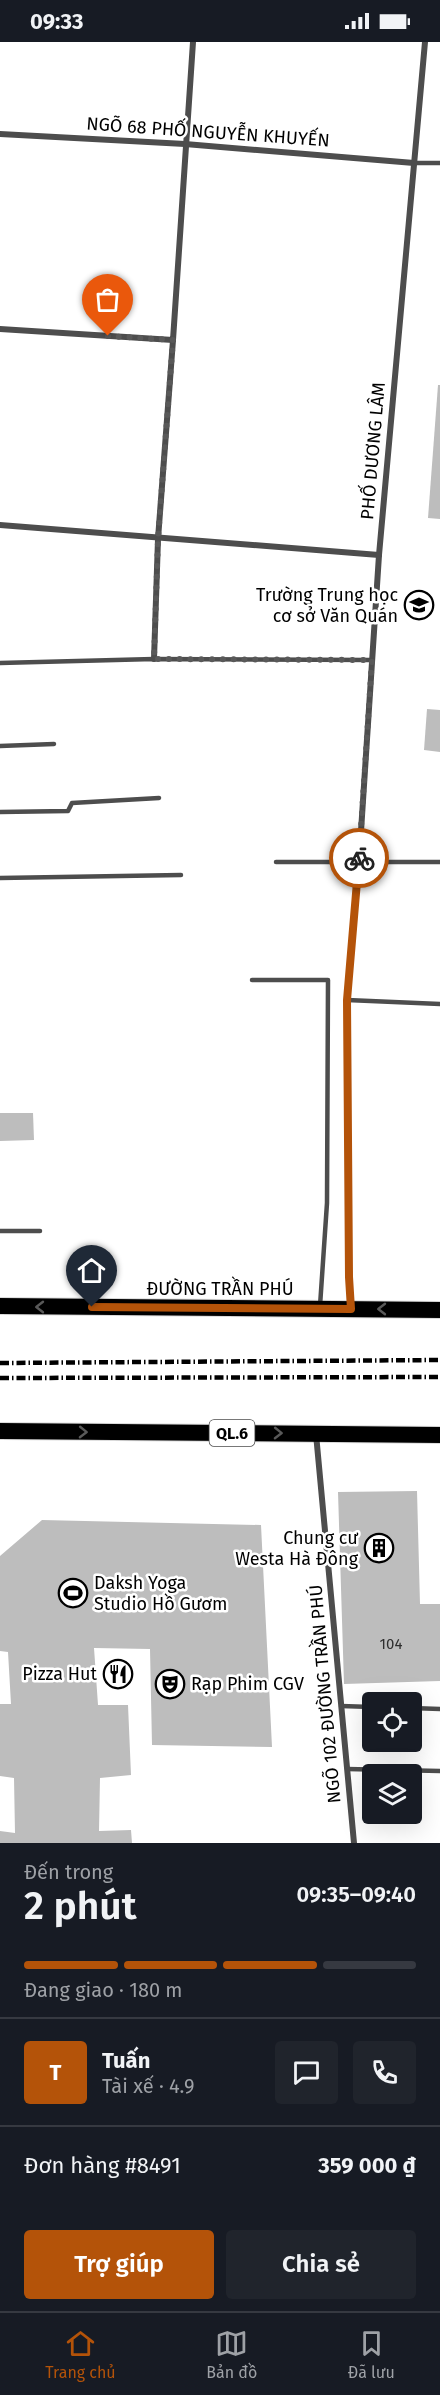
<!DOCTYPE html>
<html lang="vi">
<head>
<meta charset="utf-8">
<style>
	:root { --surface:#171b24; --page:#20242c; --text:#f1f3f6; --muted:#9ea1a6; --line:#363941; --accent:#b45309 }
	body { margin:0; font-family:"Fira Sans",sans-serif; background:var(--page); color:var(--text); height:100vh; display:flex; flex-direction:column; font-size:22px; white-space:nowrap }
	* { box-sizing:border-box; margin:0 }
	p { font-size:20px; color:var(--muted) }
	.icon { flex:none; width:33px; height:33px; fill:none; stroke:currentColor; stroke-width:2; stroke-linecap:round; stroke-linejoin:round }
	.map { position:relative; height:1801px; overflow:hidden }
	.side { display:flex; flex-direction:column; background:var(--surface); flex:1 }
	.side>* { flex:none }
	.fabs { position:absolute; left:362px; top:1650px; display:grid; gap:12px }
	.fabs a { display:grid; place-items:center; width:60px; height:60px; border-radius:6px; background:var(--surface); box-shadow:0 6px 24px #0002; font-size:30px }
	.pin { position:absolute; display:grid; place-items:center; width:51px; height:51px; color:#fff; margin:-62px -26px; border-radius:50% 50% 50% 0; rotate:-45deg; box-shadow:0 0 6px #0007 }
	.pin .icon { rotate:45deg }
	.courier { position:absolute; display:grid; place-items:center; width:60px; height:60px; margin:-30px; border:4px solid #b45309; border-radius:50%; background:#fff; color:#222; box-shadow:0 2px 8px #0007 }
	.head em { font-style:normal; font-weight:600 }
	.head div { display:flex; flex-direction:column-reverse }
	.head { display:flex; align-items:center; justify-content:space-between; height:102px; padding:0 24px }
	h1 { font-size:39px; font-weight:600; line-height:45px }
	.bar { display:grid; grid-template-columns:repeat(4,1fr); gap:9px 6px; align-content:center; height:72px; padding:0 24px }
	.bar i { height:8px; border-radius:4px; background:var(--line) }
	.bar .active { background:var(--accent) }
	.bar p { grid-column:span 4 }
	.line { display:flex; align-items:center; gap:15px; padding:0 24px; border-top:2px solid var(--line) }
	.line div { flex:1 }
	.round { display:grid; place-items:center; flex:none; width:63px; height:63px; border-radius:6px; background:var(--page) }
	.primary-button { display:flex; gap:12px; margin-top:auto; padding:12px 24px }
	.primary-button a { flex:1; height:69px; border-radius:6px; background:var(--accent); color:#fff; font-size:24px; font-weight:600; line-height:69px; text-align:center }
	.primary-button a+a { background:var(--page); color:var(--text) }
	.status { display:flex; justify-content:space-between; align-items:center; height:42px; padding:0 30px; background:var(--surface); direction:ltr }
	.status svg { height:16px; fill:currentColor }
	.tab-bar { display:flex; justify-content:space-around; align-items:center; height:84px; border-top:2px solid var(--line); background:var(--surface); font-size:16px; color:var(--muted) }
	.tab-bar a { display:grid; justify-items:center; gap:3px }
	.tab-bar .active { color:var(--accent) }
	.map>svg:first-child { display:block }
</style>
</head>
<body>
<div class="status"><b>09:33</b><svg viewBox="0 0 49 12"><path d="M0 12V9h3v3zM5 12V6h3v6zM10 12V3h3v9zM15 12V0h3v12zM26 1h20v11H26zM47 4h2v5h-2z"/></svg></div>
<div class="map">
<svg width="440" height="1801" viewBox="0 0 440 1801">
	<rect width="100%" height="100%" fill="#fff"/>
	<g fill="#bdbdbd">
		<polygon points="438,343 440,343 440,477 428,476"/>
		<polygon points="427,667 440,668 440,710 424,708"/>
		<polygon points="0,1071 33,1071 34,1098 0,1099"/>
		<polygon points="417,1449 420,1562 440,1562 440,1639 344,1642 338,1450"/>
		<polygon points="42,1478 261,1483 272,1705 152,1703 150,1607 94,1606 98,1663 128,1663 131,1733 100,1736 99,1789 131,1788 132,1801 0,1801 0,1789 15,1791 14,1736 0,1734 0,1662 11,1662 8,1610 0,1609 0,1514"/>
	</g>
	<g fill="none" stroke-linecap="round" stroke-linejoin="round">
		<g stroke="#dbdbdb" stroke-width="18">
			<g id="trunk">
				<polyline points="0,1264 440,1268"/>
				<polyline points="0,1389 440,1393"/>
			</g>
		</g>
		<g stroke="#4d4d4d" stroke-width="4.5">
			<polyline points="414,121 440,121"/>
			<polyline points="0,621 154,617 372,618"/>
			<polyline points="0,704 54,702"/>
			<polyline points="0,770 68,769 72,761 159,756"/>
			<polyline points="276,820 440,820"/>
			<polyline points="0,836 181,833"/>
			<polyline points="252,938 328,938 327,1161 320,1264"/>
			<polyline points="347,958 440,962"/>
			<polyline points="0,1189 40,1189"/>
			<polyline points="351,1264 349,1235 347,958 359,820"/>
			<polyline points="341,1664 372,1665"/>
			<polyline points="411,1666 440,1667"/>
			<polyline points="347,1727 440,1729"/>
		</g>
		<g stroke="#4d4d4d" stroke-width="6">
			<polyline points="0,92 185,102 414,121"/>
			<polyline points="0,287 173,298 193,0"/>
			<polyline points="0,483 379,513"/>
			<polyline points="154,617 158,497 173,298"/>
			<polyline points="359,820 379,513 425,0"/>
			<polyline points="316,1392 354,1801"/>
		</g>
		<use href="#trunk" stroke="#000" stroke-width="16"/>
		<g stroke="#000" stroke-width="4.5" stroke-dasharray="9 3 1.5 3" stroke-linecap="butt">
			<polyline points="0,1321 440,1318"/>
			<polyline points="0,1336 440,1335"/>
		</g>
	</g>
	<defs><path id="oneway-chevron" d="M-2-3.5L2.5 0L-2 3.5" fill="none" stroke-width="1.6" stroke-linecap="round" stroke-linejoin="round" transform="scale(1.5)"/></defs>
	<g stroke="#595959">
		<use href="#oneway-chevron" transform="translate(40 1265) rotate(-180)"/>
		<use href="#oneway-chevron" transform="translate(382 1267) rotate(-180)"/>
		<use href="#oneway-chevron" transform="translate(83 1390) rotate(1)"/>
		<use href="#oneway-chevron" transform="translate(278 1391) rotate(1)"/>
	</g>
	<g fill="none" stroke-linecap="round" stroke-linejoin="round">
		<polyline stroke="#595959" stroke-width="6" stroke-dasharray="0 10.8" points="108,294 173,298 158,497 154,617 372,618 359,816"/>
		<polyline stroke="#b45309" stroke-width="8" points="92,1265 351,1267 349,1235 347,958 359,816"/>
	</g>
	<defs>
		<g id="school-ring" transform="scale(1.5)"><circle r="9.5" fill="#fff" stroke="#000" stroke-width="1.5"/><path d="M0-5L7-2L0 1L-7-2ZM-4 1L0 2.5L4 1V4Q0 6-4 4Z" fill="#000"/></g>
		<g id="building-ring" transform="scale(1.5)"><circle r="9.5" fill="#fff" stroke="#000" stroke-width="1.5"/><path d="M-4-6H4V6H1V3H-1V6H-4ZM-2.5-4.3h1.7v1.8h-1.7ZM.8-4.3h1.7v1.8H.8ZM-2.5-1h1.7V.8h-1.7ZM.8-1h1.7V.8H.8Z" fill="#000"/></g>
		<g id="stadium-ring" transform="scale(1.5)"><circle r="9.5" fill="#fff" stroke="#000" stroke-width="1.5"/><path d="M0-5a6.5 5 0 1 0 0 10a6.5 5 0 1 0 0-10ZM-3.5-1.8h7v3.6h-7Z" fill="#000"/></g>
		<g id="restaurant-ring" transform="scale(1.5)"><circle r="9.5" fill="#fff" stroke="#000" stroke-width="1.5"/><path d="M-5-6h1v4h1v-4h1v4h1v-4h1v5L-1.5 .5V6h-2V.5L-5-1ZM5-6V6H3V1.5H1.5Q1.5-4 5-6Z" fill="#000"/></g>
		<g id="theatre-ring" transform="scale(1.5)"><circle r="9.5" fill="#fff" stroke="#000" stroke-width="1.5"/><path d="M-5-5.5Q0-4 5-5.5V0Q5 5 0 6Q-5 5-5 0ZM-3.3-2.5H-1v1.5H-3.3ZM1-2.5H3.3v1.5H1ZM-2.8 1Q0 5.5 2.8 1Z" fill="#000"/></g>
	</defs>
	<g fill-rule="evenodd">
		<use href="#school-ring" x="419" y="563"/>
		<use href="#building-ring" x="379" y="1506"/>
		<use href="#stadium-ring" x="73" y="1551"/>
		<use href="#restaurant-ring" x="118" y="1632"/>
		<use href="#theatre-ring" x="170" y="1642"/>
	</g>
	<g text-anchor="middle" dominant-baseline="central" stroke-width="5" stroke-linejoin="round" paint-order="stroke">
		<g font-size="15" fill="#2f2f2f">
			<text x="391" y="1602">104</text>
		</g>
		<rect fill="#fff" stroke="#4c4c4c" stroke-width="1.5" x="209.5" y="1378" width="45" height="26" rx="4.5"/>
		<g font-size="16" font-weight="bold" fill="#000">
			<text x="232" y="1391">QL.6</text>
		</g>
		<g font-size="18" fill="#000" stroke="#fff">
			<text transform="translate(208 90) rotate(4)">NGÕ 68 PHỐ NGUYỄN KHUYẾN</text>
			<text transform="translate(373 409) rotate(-85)">PHỐ DƯƠNG LÂM</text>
			<text x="220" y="1247">ĐƯỜNG TRẦN PHÚ</text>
			<text transform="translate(325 1652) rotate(-95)">NGÕ 102 ĐƯỜNG TRẦN PHÚ</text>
		</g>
		<g font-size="18" fill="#000" stroke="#fff" text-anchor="end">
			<text x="398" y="553">Trường Trung học<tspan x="398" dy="21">cơ sở Văn Quán</tspan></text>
			<text x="358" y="1496">Chung cư<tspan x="358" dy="21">Westa Hà Đông</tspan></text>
			<text x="94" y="1541" text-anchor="start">Daksh Yoga<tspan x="94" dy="21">Studio Hồ Gươm</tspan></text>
			<text x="97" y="1632">Pizza Hut</text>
			<text x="191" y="1642" text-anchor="start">Rạp Phim CGV</text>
		</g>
	</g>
</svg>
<div class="fabs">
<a><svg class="icon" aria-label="locate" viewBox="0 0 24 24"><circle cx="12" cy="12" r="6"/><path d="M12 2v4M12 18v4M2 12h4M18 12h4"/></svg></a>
<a><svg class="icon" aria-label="layers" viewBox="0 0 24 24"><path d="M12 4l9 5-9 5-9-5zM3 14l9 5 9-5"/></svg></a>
</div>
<div class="pin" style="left:108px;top:294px;background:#ea580c"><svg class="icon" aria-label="bag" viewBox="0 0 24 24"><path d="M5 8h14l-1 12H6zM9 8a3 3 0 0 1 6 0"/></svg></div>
<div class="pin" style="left:92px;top:1265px;background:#1f2937"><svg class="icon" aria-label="home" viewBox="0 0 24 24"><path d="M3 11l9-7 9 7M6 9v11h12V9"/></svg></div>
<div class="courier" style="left:359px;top:816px"><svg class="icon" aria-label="bike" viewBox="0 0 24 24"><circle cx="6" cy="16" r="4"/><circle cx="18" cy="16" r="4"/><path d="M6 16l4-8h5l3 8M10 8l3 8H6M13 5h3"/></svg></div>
</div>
<section class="side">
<div class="head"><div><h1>2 phút</h1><p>Đến trong</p></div><em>09:35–09:40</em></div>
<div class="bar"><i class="active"></i><i class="active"></i><i class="active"></i><i></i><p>Đang giao · 180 m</p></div>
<div class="line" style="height:108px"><b class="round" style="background:var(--accent);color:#fff">T</b><div><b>Tuấn</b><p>Tài xế · 4.9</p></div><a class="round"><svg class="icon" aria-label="chat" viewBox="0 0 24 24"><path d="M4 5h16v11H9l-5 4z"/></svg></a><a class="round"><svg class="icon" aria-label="phone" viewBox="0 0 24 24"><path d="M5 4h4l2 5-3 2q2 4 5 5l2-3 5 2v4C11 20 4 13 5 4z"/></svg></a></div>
<div class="line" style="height:78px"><div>Đơn hàng #8491</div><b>359 000 ₫</b></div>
<div class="primary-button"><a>Trợ giúp</a><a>Chia sẻ</a></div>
</section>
<nav class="tab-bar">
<a class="active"><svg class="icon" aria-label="home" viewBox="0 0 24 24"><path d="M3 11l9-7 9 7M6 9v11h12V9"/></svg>Trang chủ</a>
<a><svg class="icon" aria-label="map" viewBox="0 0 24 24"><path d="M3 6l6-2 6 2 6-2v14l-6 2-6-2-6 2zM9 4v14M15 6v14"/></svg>Bản đồ</a>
<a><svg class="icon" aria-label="saved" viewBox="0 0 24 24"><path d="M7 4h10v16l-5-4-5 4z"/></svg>Đã lưu</a>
</nav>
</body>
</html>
